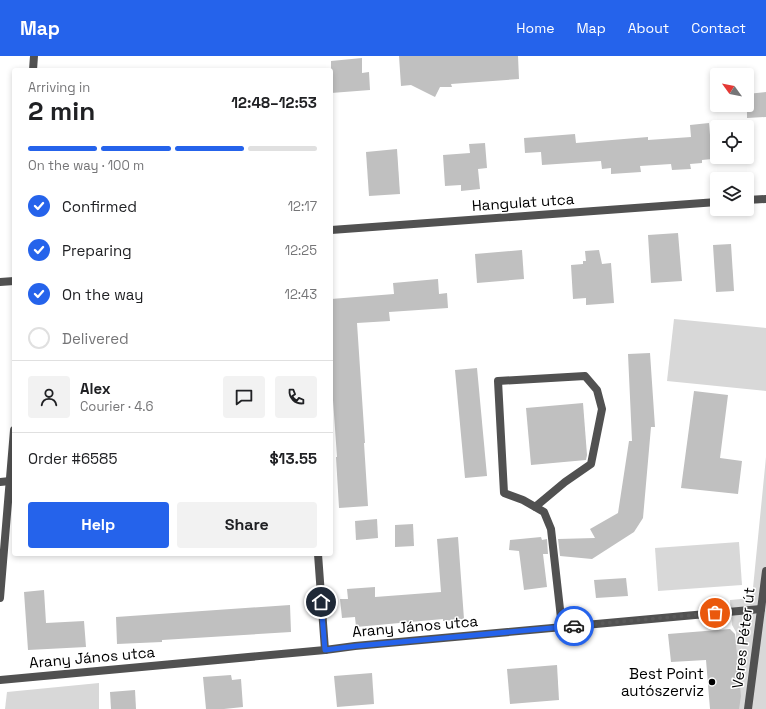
<!DOCTYPE html>
<html lang="en">
<head>
<meta charset="utf-8">
<style>
	:root { --surface:#fff; --page:#f2f2f2; --text:#202124; --muted:#757577; --line:#e0e0e0; --accent:#2563eb }
	body { margin:0; font-family:"Space Grotesk",sans-serif; background:var(--page); color:var(--text); height:100vh; display:flex; flex-direction:column; font-size:15px; white-space:nowrap }
	* { box-sizing:border-box; margin:0 }
	p { font-size:13px; color:var(--muted) }
	.icon { flex:none; width:22px; height:22px; fill:none; stroke:currentColor; stroke-width:2; stroke-linecap:round; stroke-linejoin:round }
	.map { position:relative; flex:1; overflow:hidden }
	.sheet { position:absolute; left:12px; top:12px; width:321px; height:488px; display:flex; flex-direction:column; background:var(--surface); border-radius:4px; box-shadow:0 2px 6px #0003 }
	.sheet>* { flex:none }
	.needle { width:26px; rotate:303deg }
	.controls { position:absolute; left:710px; top:12px; display:grid; gap:8px }
	.controls a { display:grid; place-items:center; width:44px; height:44px; border-radius:4px; background:var(--surface); box-shadow:0 2px 6px #0003; font-size:20px }
	.pin { position:absolute; display:grid; place-items:center; width:34px; height:34px; color:#fff; margin:-17px; border:2px solid #fff; border-radius:50%; box-shadow:0 1px 4px #0007 }
	.courier { position:absolute; display:grid; place-items:center; width:40px; height:40px; margin:-20px; border:3px solid #2563eb; border-radius:50%; background:#fff; color:#222; box-shadow:0 1px 5px #0007 }
	.summary em { font-style:normal; font-weight:800 }
	.summary div { display:flex; flex-direction:column-reverse }
	.summary { display:flex; align-items:center; justify-content:space-between; height:68px; padding:0 16px }
	h1 { font-size:26px; font-weight:800; line-height:30px }
	.bar { display:grid; grid-template-columns:repeat(4,1fr); gap:6px 4px; align-content:center; height:48px; padding:0 16px }
	.bar i { height:5px; border-radius:3px; background:var(--line) }
	.bar .active { background:var(--accent) }
	.bar p { grid-column:span 4 }
	.line { display:flex; align-items:center; gap:10px; padding:0 16px; border-top:1px solid var(--line) }
	.line div { flex:1 }
	.round { display:grid; place-items:center; flex:none; width:42px; height:42px; border-radius:4px; background:var(--page) }
	ol { padding:0 16px; list-style:none }
	li { display:flex; align-items:center; gap:12px; height:44px }
	li p { margin-inline-start:auto }
	li .icon { padding:4px; border-radius:50%; background:var(--accent); color:#fff; stroke-width:4 }
	li:last-child { color:var(--muted) }
	li i { width:22px; height:22px; border:2px solid var(--line); border-radius:50% }
	.cta { display:flex; gap:8px; margin-top:auto; padding:8px 16px }
	.cta a { flex:1; height:46px; border-radius:4px; background:var(--accent); color:#fff; font-size:16px; font-weight:800; line-height:46px; text-align:center }
	.cta a+a { background:var(--page); color:var(--text) }
	header { display:flex; align-items:center; gap:24px; box-sizing:border-box; height:56px; padding:0 20px; background:var(--accent); color:#fff }
	header strong { font-size:19px }
	nav { display:flex; gap:22px; margin-inline-start:auto; font-size:14px }
	.map>svg:first-child { display:block }
</style>
</head>
<body>
<header>
<strong>Map</strong>
<nav><a>Home</a><a>Map</a><a>About</a><a>Contact</a></nav>
</header>
<div class="map">
<svg width="766" height="653" viewBox="0 0 766 653">
	<rect width="100%" height="100%" fill="#fff"/>
	<g fill="#d8d8d8">
		<polygon points="674,263 766,272 766,335 667,325"/>
		<polygon points="766,401 766,653 735,653 736,576 732,569 730,544 752,542"/>
		<polygon points="739,486 742,529 658,535 655,492"/>
		<polygon points="99,627 99,653 5,653 7,636"/>
	</g>
	<g fill="#c0c0c0">
		<polygon points="399,0 518,0 519,23 451,28 452,31 440,31 435,41 411,29 401,30"/>
		<polygon points="362,2 362,17 369,16 370,34 331,37 331,5"/>
		<polygon points="766,36 766,61 747,62 747,38"/>
		<polygon points="709,67 712,103 702,104 702,107 690,108 691,113 672,114 671,108 640,110 641,116 611,118 611,112 602,113 601,105 542,109 541,96 525,97 524,82 575,78 576,87 648,81 648,84 691,81 690,69"/>
		<polygon points="485,87 487,112 478,113 480,133 461,135 461,129 445,130 443,99 470,97 469,88"/>
		<polygon points="397,93 400,138 369,140 366,96"/>
		<polygon points="678,177 682,225 651,227 648,179"/>
		<polygon points="731,188 734,235 716,236 713,189"/>
		<polygon points="522,194 524,223 477,227 475,198"/>
		<polygon points="599,194 602,208 611,207 614,247 586,249 586,242 573,243 571,209 583,208 583,205 586,205 585,195"/>
		<polygon points="438,223 439,238 447,237 448,252 389,256 390,265 357,267 365,387 364,387 368,450 339,452 336,401 337,401 331,316 331,280 332,280 331,243 394,238 393,227"/>
		<polygon points="650,297 655,371 651,371 643,462 634,476 592,503 560,500 558,483 595,482 590,473 618,457 629,385 632,385 628,298"/>
		<polygon points="477,312 487,420 465,422 455,314"/>
		<polygon points="694,335 728,339 720,402 742,405 738,438 681,432"/>
		<polygon points="583,347 587,399 586,404 531,409 526,352"/>
		<polygon points="377,463 378,482 356,484 355,465"/>
		<polygon points="413,468 414,490 395,491 395,469"/>
		<polygon points="458,481 464,563 443,565 443,563 356,571 355,561 342,562 340,543 348,543 347,533 375,531 375,541 441,536 437,483"/>
		<polygon points="541,481 542,484 547,483 548,498 543,498 547,531 524,534 519,495 509,494 510,484"/>
		<polygon points="626,522 628,540 596,542 594,524"/>
		<polygon points="44,534 46,567 84,565 86,591 28,594 24,536"/>
		<polygon points="290,549 291,576 162,584 162,586 117,588 116,561"/>
		<polygon points="730,573 735,578 741,640 739,653 710,653 706,604 671,606 668,578"/>
		<polygon points="557,609 559,644 510,648 507,613"/>
		<polygon points="372,617 374,648 337,651 334,620"/>
		<polygon points="231,619 232,624 241,623 243,651 224,653 206,653 203,621"/>
		<polygon points="135,634 136,653 111,653 110,636"/>
	</g>
	<g fill="none" stroke-linecap="round" stroke-linejoin="round">
		<polyline stroke="#515151" stroke-width="8" points="535,451 565,426 591,408 602,353 597,334 585,320 498,325 504,437 523,444 544,456 551,473 562,571"/>
		<g stroke="#515151" stroke-width="8">
			<polyline points="33,14 34,0"/>
			<polyline points="747,144 766,143"/>
			<polyline points="331,174 717,146"/>
			<polyline points="0,226 14,225"/>
			<polyline points="0,426 10,425"/>
			<polyline points="318,498 325,594"/>
			<polyline points="0,542 14,374"/>
			<polyline points="0,624 325,594 355,590 761,553"/>
			<polyline points="748,653 766,515"/>
		</g>
	</g>
	<g fill="none" stroke-linecap="round" stroke-linejoin="round">
		<polyline stroke="#595959" stroke-width="4" stroke-dasharray="0 7.2" points="574,570 715,557"/>
		<polyline stroke="#2563eb" stroke-width="5" points="321,546 325,594 356,590 574,570"/>
	</g>
	<circle fill="#000" stroke="#fff" stroke-width="1.5" cx="712" cy="626" r="4"/>
	<g text-anchor="middle" dominant-baseline="central" stroke-width="3" stroke-linejoin="round" paint-order="stroke">
		<g font-size="15" fill="#000" stroke="#fff">
			<text transform="translate(523 146) rotate(-4)">Hangulat utca</text>
			<text transform="translate(415 570) rotate(-5)">Arany János utca</text>
			<text transform="translate(743 582) rotate(-83)">Veres Péter út</text>
			<text transform="translate(92 601) rotate(-5)">Arany János utca</text>
		</g>
		<g font-size="15" fill="#000" stroke="#fff" text-anchor="end">
			<text x="704" y="617">Best Point<tspan x="704" dy="17">autószerviz</tspan></text>
		</g>
	</g>
</svg>
<div class="controls">
<a><svg class="needle" viewBox="-14 -14 28 28"><path d="M0-13l5 13h-10z" fill="#e53935"/><path d="M0 13l5-13h-10z" fill="#757577"/></svg></a>
<a><svg class="icon" aria-label="locate" viewBox="0 0 24 24"><circle cx="12" cy="12" r="6"/><path d="M12 2v4M12 18v4M2 12h4M18 12h4"/></svg></a>
<a><svg class="icon" aria-label="layers" viewBox="0 0 24 24"><path d="M12 4l9 5-9 5-9-5zM3 14l9 5 9-5"/></svg></a>
</div>
<div class="pin" style="left:715px;top:557px;background:#ea580c"><svg class="icon" aria-label="bag" viewBox="0 0 24 24"><path d="M5 8h14l-1 12H6zM9 8a3 3 0 0 1 6 0"/></svg></div>
<div class="pin" style="left:321px;top:546px;background:#1f2937"><svg class="icon" aria-label="home" viewBox="0 0 24 24"><path d="M3 11l9-7 9 7M6 9v11h12V9"/></svg></div>
<div class="courier" style="left:574px;top:570px"><svg class="icon" aria-label="car" viewBox="0 0 24 24"><path d="M5 17H2v-5l4-1 3-4h7l3 4 3 1v5h-3M9 17h6M6 11h13"/><circle cx="7" cy="17" r="2"/><circle cx="17" cy="17" r="2"/></svg></div>
<section class="sheet">
<div class="summary"><div><h1>2 min</h1><p>Arriving in</p></div><em>12:48–12:53</em></div>
<div class="bar"><i class="active"></i><i class="active"></i><i class="active"></i><i></i><p>On the way · 100 m</p></div>
<ol>
<li><svg class="icon" aria-label="check" viewBox="0 0 24 24"><path d="M5 12l5 5 9-10"/></svg>Confirmed<p>12:17</p></li>
<li><svg class="icon" aria-label="check" viewBox="0 0 24 24"><path d="M5 12l5 5 9-10"/></svg>Preparing<p>12:25</p></li>
<li><svg class="icon" aria-label="check" viewBox="0 0 24 24"><path d="M5 12l5 5 9-10"/></svg>On the way<p>12:43</p></li>
<li><i></i>Delivered</li>
</ol>
<div class="line" style="height:72px"><a class="round"><svg class="icon" aria-label="person" viewBox="0 0 24 24"><circle cx="12" cy="8" r="4"/><path d="M4 21q1-7 8-7t8 7"/></svg></a><div><b>Alex</b><p>Courier · 4.6</p></div><a class="round"><svg class="icon" aria-label="chat" viewBox="0 0 24 24"><path d="M4 5h16v11H9l-5 4z"/></svg></a><a class="round"><svg class="icon" aria-label="phone" viewBox="0 0 24 24"><path d="M5 4h4l2 5-3 2q2 4 5 5l2-3 5 2v4C11 20 4 13 5 4z"/></svg></a></div>
<div class="line" style="height:52px"><div>Order #6585</div><b>$13.55</b></div>
<div class="cta"><a>Help</a><a>Share</a></div>
</section>
</div>
</body>
</html>
